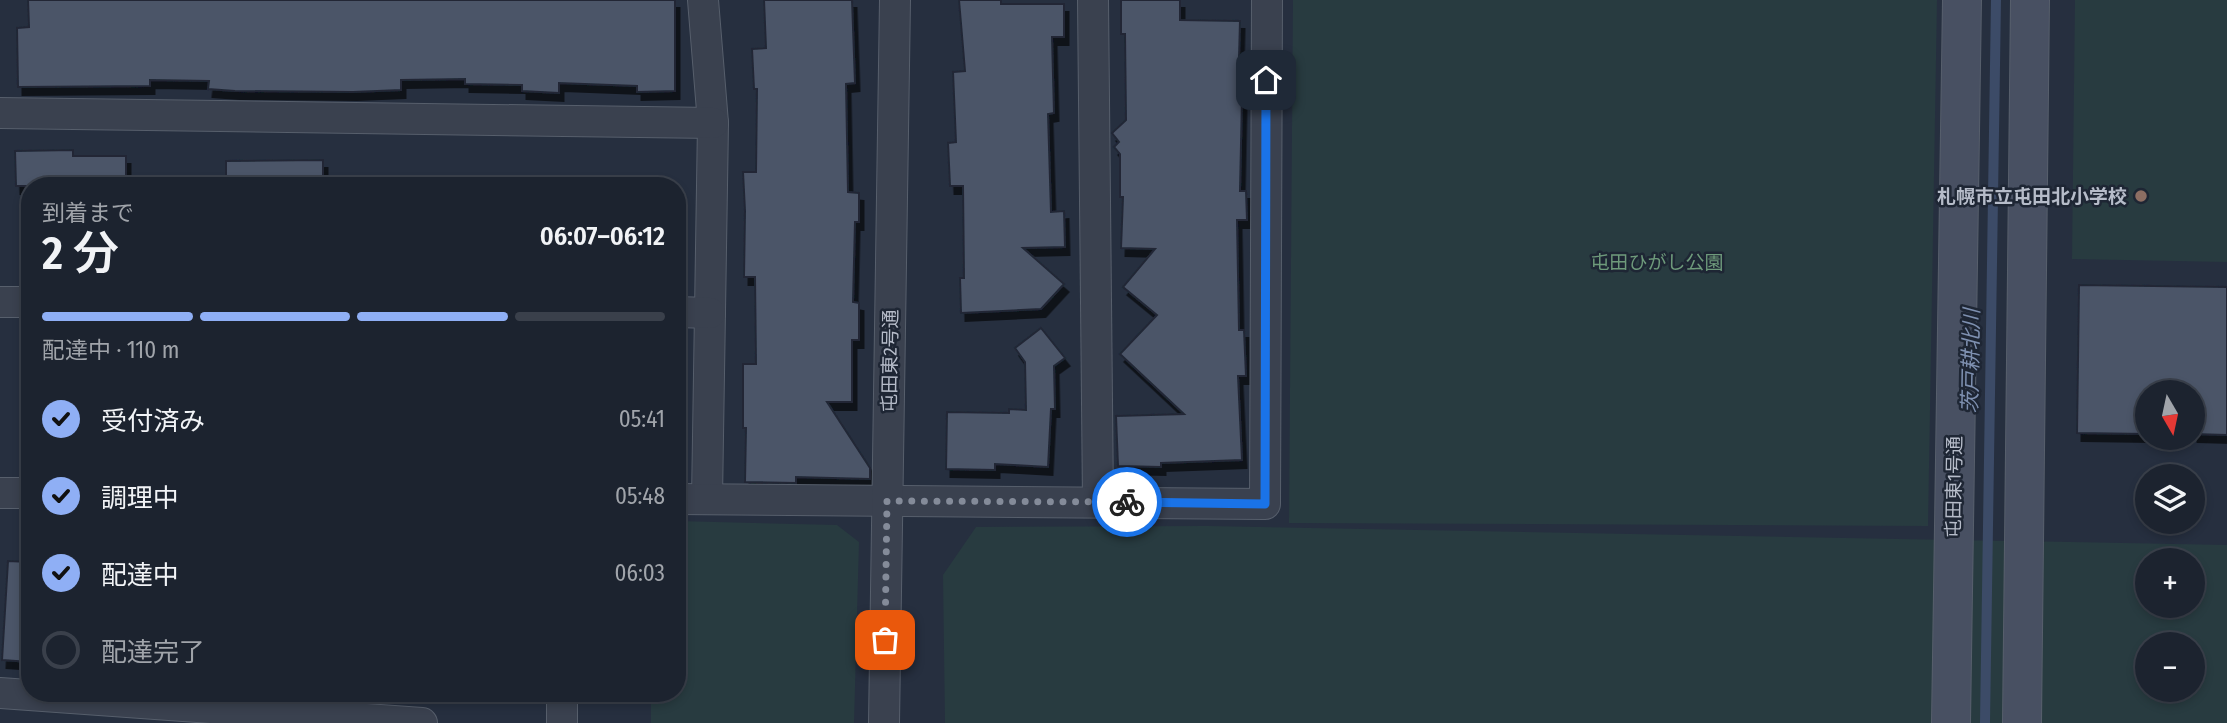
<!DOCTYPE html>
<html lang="ja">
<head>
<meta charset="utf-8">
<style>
	:root { --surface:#1c232f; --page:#252b37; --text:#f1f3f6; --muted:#a0a4aa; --line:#3a404b; --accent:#8faff5 }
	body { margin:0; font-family:"Fira Sans Condensed","Noto Sans JP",sans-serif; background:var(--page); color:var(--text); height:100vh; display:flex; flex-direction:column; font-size:26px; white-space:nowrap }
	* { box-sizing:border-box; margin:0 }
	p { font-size:23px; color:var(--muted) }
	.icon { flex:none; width:38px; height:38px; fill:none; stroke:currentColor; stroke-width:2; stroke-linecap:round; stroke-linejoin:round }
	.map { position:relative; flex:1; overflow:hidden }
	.sheet { position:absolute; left:21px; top:177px; width:665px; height:525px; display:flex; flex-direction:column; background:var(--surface); border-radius:28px; box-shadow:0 4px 10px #0003,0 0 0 2px var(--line) }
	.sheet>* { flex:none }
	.needle { width:46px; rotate:171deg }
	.controls { position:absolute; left:2135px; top:380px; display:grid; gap:14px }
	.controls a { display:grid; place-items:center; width:70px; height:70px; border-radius:50%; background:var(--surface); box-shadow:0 4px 10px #0003,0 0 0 2px var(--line); font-size:35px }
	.pin { position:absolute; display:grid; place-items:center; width:60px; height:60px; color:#fff; margin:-30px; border-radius:14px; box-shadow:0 4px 10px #0006 }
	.courier { position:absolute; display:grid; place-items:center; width:70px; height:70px; margin:-35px; border:5px solid #1a73e8; border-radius:50%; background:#fff; color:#222; box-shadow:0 2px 9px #0007 }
	.headline em { font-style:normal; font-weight:600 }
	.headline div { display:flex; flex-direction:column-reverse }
	.headline { display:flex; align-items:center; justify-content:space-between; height:119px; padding:0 21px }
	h1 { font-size:46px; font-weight:600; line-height:52px }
	.bar { display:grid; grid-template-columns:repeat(4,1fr); gap:10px 7px; align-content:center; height:84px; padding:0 21px }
	.bar i { height:9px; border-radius:5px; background:var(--line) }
	.bar .on { background:var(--accent) }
	.bar p { grid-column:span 4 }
	ol { padding:0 21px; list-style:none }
	li { display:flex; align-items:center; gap:21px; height:77px }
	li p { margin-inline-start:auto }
	li .icon { padding:7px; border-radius:50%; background:var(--accent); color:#111; stroke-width:4 }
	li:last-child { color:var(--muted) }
	li i { width:38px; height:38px; border:4px solid var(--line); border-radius:50% }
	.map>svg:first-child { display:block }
</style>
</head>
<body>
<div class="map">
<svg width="2227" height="723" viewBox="0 0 2227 723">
	<defs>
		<filter id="shadow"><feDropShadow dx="4.5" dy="8" stdDeviation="0" flood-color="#0009"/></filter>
	</defs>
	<rect width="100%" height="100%" fill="#262f3f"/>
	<g fill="#283b40" fill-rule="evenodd">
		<polygon points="1293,0 1937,0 1928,526 1289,523"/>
		<polygon points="2075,0 2227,0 2227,262 2072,259"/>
		<polygon points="677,521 837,525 859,542 854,723 651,723 651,693 677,693"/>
		<path d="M 1207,526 L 2227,545 L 2227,723 L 945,723 L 943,575 L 976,527 ZM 2147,560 L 2193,560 L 2193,606 L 2147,606 ZM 2147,644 L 2193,644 L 2193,690 L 2147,690 Z"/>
	</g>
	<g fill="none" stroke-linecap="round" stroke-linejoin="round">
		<polyline stroke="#3c4b67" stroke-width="10" points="1985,723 1996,0"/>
	</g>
	<g fill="#4c5568" stroke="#202836" stroke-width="2" filter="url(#shadow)">
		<polygon points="28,0 675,0 675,91 637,92 637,86 559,83 559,93 522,91 522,85 465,84 465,79 401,80 401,90 353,92 235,91 208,89 209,81 150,80 150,86 18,87 17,28 29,27"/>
		<polygon points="764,0 852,0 855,83 846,84 848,192 859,193 859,222 855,222 853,302 859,303 859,340 852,340 852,402 827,402 870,468 870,479 796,477 796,483 745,482 746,428 743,428 743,364 756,364 755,277 744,277 745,211 743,172 756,172 757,89 754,89 752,49 766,48"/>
		<polygon points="959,0 1001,0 1001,4 1064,4 1064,37 1052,37 1054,113 1048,114 1051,212 1064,211 1065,247 1023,248 1064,284 1041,309 961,313 960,278 964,278 963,186 950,186 948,143 956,142 953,72 965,71"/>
		<polygon points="1121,0 1180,0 1180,20 1240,21 1238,96 1242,97 1240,191 1246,191 1247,220 1237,220 1239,330 1244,330 1246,376 1238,376 1242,460 1161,463 1161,467 1118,466 1116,416 1184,414 1120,354 1157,315 1123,287 1155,249 1121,248 1123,197 1120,197 1120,154 1114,147 1119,142 1112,133 1126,120 1125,34 1121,34"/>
		<polygon points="73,150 73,156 126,156 126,186 16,186 15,151"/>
		<polygon points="323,160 323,186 226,186 226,161"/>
		<polygon points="2079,285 2227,287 2227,435 2193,434 2193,392 2147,392 2147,434 2077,433"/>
		<polygon points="1041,328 1065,358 1054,366 1055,409 1051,409 1048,467 995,464 995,470 946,469 947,412 1009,413 1009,409 1026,410 1025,362 1015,348"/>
		<polygon points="8,561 30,562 30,662 2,660"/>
	</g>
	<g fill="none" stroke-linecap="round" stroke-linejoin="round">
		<g stroke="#575f6c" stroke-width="32">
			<g id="street">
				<polyline points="703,0 713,123 707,499"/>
				<polyline points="1093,0 1098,502"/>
				<polyline points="0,113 713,123"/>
				<polyline points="0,302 30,302"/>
				<polyline points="677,312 710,313"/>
				<polyline points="0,493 30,493"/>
				<polyline points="677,499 1265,504 1267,0"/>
				<polyline points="0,693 422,723"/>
				<polyline points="562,693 562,723"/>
				<polyline points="884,723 895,0"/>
			</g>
		</g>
		<g stroke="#575f6c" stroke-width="40">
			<g id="secondary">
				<polyline points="1951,723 1962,0"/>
				<polyline points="2022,723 2030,0"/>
			</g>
		</g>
		<use href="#street" stroke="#3a414f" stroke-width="30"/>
		<use href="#secondary" stroke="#485062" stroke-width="38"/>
	</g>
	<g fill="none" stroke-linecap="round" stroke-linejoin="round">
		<polyline stroke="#848b99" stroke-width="7" stroke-dasharray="0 12.6" points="885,640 887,501 1127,502"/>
		<polyline stroke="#1a73e8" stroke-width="9" points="1127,502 1265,504 1266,80"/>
	</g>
	<circle fill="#8d6e63" stroke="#1e2634" stroke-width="2.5" cx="2141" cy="196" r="7"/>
	<g text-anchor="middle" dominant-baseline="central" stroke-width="5" stroke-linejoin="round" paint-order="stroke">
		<g font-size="19" font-weight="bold" fill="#b6bcc9" stroke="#1e2634" text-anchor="end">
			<text x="2127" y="196">札幌市立屯田北小学校</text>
		</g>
		<g font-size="19" fill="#6e9a7b" stroke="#1e2634">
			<text x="1657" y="262">屯田ひがし公園</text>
		</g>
		<g font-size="19" fill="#b6bcc9" stroke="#1e2634">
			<text transform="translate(890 361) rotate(-89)">屯田東2号通</text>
			<text transform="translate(1954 487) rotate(-89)">屯田東1号通</text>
		</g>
		<g font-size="21" font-style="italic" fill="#7e90b0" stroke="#1e2634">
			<text transform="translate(1971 361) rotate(-89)">茨戸耕北川</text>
		</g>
	</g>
</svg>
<div class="controls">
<a><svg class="needle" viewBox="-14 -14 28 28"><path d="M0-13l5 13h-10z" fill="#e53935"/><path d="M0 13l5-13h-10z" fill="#a0a4aa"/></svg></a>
<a><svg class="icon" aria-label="layers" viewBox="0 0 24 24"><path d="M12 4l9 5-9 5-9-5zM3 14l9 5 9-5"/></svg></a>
<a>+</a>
<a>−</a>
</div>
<div class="pin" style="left:885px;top:640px;background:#ea580c"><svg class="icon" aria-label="bag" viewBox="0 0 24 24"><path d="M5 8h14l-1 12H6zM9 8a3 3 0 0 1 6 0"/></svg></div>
<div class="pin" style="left:1266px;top:80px;background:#1f2937"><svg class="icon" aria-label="home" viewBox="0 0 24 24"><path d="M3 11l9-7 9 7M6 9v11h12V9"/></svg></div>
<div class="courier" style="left:1127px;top:502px"><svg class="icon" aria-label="bike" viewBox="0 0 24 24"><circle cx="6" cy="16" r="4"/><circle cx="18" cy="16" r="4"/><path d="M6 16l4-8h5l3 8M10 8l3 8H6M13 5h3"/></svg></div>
<section class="sheet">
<div class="headline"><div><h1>2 分</h1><p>到着まで</p></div><em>06:07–06:12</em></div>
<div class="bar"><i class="on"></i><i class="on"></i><i class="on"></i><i></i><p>配達中 · 110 m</p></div>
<ol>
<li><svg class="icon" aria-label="check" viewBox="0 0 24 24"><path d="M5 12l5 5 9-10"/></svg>受付済み<p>05:41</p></li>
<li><svg class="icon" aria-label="check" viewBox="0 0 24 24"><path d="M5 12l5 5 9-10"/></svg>調理中<p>05:48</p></li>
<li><svg class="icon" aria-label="check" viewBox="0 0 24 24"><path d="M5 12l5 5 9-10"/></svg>配達中<p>06:03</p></li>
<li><i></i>配達完了</li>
</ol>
</section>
</div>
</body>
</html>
